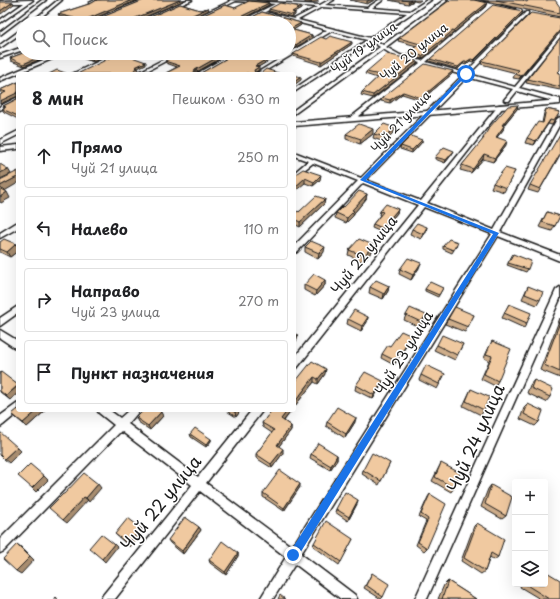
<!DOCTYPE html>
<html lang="ru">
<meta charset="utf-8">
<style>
body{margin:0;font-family:"Playpen Sans",sans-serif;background:#f6f6f6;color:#202124}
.controls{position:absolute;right:12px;bottom:12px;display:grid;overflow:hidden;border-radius:4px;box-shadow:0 4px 16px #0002}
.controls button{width:36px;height:36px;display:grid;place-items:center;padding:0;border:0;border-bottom:1px solid #e0e0e0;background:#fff;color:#202124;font:20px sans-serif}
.stop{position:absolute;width:12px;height:12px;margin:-9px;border:3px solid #1a73e8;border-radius:50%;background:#fff}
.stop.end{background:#1a73e8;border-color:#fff;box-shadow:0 1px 4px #0008}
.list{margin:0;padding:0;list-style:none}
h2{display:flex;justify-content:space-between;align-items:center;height:52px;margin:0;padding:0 16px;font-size:17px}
h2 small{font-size:13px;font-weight:400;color:#757577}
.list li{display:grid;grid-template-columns:26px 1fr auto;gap:12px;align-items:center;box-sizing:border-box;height:64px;margin:0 8px 8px;padding:0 8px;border:1px solid #e0e0e0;border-radius:4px}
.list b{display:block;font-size:15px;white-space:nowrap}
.list p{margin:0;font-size:13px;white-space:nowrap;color:#757577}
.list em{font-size:13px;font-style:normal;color:#757577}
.icon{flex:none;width:22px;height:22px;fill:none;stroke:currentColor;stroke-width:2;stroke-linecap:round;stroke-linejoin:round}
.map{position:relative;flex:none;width:560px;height:599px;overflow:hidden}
.search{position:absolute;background:#fff;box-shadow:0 4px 16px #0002;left:16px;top:16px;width:280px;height:44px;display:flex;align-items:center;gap:10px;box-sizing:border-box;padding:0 14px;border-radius:22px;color:#757577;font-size:15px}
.panel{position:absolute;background:#fff;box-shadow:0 4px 16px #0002;left:16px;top:72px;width:280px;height:340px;border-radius:4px}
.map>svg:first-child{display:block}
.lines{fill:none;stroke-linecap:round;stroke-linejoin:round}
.street-casing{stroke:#1c1c1c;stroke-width:3}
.secondary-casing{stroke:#1c1c1c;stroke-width:3}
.street{fill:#fff;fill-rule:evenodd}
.secondary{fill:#fff;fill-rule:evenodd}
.wall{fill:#cead8a;stroke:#1c1c1c}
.shaded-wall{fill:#a88d70;stroke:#1c1c1c}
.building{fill:#f0c9a0;stroke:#1c1c1c}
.route{fill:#1a73e8}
.labels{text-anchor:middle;stroke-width:3;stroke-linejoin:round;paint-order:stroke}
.far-street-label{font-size:12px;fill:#1c1c1c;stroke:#fff}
.street-label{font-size:14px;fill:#1c1c1c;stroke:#fff}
.near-street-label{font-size:17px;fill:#1c1c1c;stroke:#fff}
</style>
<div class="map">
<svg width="560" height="599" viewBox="0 0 560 599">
<rect width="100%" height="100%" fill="#fff"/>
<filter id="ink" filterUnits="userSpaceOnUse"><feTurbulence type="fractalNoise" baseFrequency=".025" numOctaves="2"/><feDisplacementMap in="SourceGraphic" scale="8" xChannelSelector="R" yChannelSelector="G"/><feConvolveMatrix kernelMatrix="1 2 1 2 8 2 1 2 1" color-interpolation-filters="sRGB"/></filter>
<g filter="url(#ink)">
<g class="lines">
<defs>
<path id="street" d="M29 0H33L0 23V20L24 3H0V1Z
M42 0H46L0 35V32Z
M58 0H62L34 23H30Z
M95 0H100L92 4 89 3Z
M142 0H147L90 23H84Z
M187 0H192L139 23H134Z
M229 0 320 5 329 0H334L325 5 367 8 379 0H383L372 8 410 11 427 0H431L374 39 383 45 444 0H448L386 47 400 55 422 61 488 5 467 0H474L515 9 514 11 492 6 426 62 465 73 526 12H528V14L469 74 515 87 560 33V37L519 88 560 99V103L517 91 509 101H505L504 100 513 89 467 77 366 180 421 201 499 105H503V107L427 203 494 230 557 119 560 117V124L500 232 560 255V261L498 236 301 554 355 595 357 599H341L295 564 273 599H260L286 557 200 491 115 599H101L103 595 192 485 121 431 4 551 0 553V539L114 425 99 413 97 410H109L120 418 129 410H140L128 424 198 477 252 410H263L206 483 292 547 492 234 424 207 297 368 294 369V358L418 205 363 183 297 252 294 253V246L358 181 313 163 294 178V173L308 161 294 156V152L361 178 463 75 424 65 354 120H350V118L420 63 396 57 383 49 294 114V110L380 47 371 41 294 92V89L367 40 332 31 260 74H255L327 30 262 13 242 23H237L275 4 236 1 189 23H184L231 1ZM280 4 317 7 294 19 265 12ZM322 7 407 13 370 38 298 20Z
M22 29H23V32L0 48V45Z
M23 47V50L0 58V55Z
M60 53H66L0 81V78Z
M116 53H122L78 74H72Z
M176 53H181L141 74H135Z
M233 53H238L201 74H196Z
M18 97V101L0 110V106Z
M18 131V135L0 144V140Z
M18 145V149L0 151V147Z
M16 223H18V228L0 238V233Z
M560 287V299L427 599H415L556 290Z
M18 306V313L0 326V318Z
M0 330 18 341V350L0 338Z
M18 403V410H21L3 425 0 427V416Z"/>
<path id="secondary" d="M560 100V104L294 126V122Z"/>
</defs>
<!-- street casing -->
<use href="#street" class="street-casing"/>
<!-- secondary casing -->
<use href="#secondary" class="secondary-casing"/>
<!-- street -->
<use href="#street" class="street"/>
<!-- secondary -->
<use href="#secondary" class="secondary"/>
</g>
<!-- wall -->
<path class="wall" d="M97 0H138L87 22H90L144 0H185L134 22H139L180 4 200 10 208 8 209 10 184 22H189L225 5 235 8 249 1 269 3V5L236 22H243L262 12 301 23V25L293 30 312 35V38L289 51V23H61L71 19 59 16 58 14 92 3Z
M256 0H278L276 1Z
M350 0H374L367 4Z
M389 0H421L418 2 414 1 408 4Z
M481 0H524L523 1 527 2 560 7V17Z
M487 3 486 6 422 59 407 55 408 52 417 46 398 41 399 38Z
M301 7V9L294 13 295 15 292 17 269 11V9Z
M522 14 473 62 470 61 466 65 463 64 458 69 429 61 430 59Z
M560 18V32L519 79 513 78 515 74 516 73 481 64 482 61Z
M352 44 321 65 293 56V54Z
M23 53H56L24 66 11 61 10 58Z
M68 53H113L93 62Z
M180 53H230L196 72 201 73 236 53H282L258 67 259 70 255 72 281 74H166V73L177 67 166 63 165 61Z
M417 64 373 98 361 95 362 92 377 78 365 74 366 72Z
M453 71 452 74 421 100 402 94 390 103 381 101 382 98Z
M559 72 560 73V90L526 83 528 79Z
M18 82V119L4 112 2 109 4 108 3 106 17 99V96L0 104V95L3 94 1 93 0 90Z
M518 105 517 109 504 125 503 130 497 137 506 145 493 162 483 159 471 173 460 170 462 165 482 141 483 138Z
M546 109 560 112 552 125 548 124 534 145 525 143 527 138 542 123 544 113Z
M394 132 384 142 373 138 374 134Z
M346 134H373L360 144 346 139Z
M422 140V142L412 153 400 149 401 146Z
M453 153 445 163 435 159V157Z
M560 155 538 193 528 190 530 185Z
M515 171 504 192 491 188 493 183Z
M294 175 320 180 313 186 305 183Z
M367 194 366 199 354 213 353 216 346 223 335 218 336 213Z
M325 199 324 204 300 227 294 224V214Z
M398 209 397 213 381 232 372 228 373 224 380 215H379L380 211Z
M547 212 560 216 552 231 539 227Z
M412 229 426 232 421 239 410 234Z
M0 242 16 244 18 247V251L10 257 0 252Z
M373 245 372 251 363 262 348 255 349 250Z
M457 245 452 253 443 249V246Z
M305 247 324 252 318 259 305 252Z
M513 254 528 269 526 272 507 265Z
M419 268 411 280 399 274 400 269Z
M325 280V285L315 296 304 290V285Z
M389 286 388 291 383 299 369 293 370 287Z
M528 286 540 300 537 305 522 299Z
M443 288 438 297 425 291V289Z
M509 304 527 323 524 328 502 318Z
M406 315 424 321 419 327 404 320Z
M474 315 465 332 445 324 448 319Z
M368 317 367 322 361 331 347 324 348 319Z
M560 318V378L540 370Z
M410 340 394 365 381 358 382 354 390 346Z
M492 341 498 381 495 386 481 379 489 361 484 358Z
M463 344 455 360 434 350 437 345Z
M0 373 18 385V393L10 400 0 392Z
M325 374 318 384 314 382 294 407V380L296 381Z
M445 374 437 389 419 380 421 375Z
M534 380 550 397 546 402 527 393 530 385Z
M356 385 381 386 373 399 355 390Z
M471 389 484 410 481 415 463 406Z
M528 404 539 422 535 426 520 419 524 408Z
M18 410H46L27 427 16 418 12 414Z
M225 410H241L236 417Z
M269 410H292L284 421 291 426V430L279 446 283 453 272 468 256 458V454L272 433 263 427 262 423 270 413 269 412Z
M163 416 150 430 138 422 136 418Z
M327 422H355L345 438 326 426Z
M190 434 211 439V441L206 447 191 437Z
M311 454 337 455V460L330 470 310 458Z
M390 463 379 485 362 474 363 470Z
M441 463 454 488 451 492 432 481Z
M491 485 506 516 502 519 481 507 488 489Z
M300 487 284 511 263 497V493Z
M430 494 427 548 424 551 416 545 426 521 419 517 428 497Z
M357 504 348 521 335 512 336 509Z
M477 523 498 557 494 560 490 557 485 571 481 574 461 561 474 526Z
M199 527 201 530 183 554 170 543 168 540Z
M143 531 130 547 115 534Z
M353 539 339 565 313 546 314 543Z
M238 553V556L226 575 210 563 209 560Z
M372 573 383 597 381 599 364 588Z
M448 581 476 599H438L444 585Z
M521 584H545L560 599H540L520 587Z"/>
<!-- shaded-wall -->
<path class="shaded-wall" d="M132 0H138L83 23 82 21Z
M180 0H185L133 22V19Z
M305 0H318V2L305 3Z
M370 0H374L367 4V1Z
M411 0H414L408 4 409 1Z
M13 2 14 4 1 14 0 11Z
M269 3V5L236 22V23V19Z
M487 3 486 6 422 59V56Z
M301 7V9L292 14V12Z
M208 8 209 10 183 23 182 20Z
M523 11 522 14 473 62 474 60Z
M295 13V15L292 17V15Z
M301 23V25L290 32V29Z
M560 30V32L519 79 521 76Z
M312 35V38L289 51V49Z
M352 42V44L321 65V62Z
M49 53H56L24 66 23 64Z
M107 53H113L93 62 92 60Z
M135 53H141L129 59V56Z
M225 53H230L195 73V74V70Z
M277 53H282L255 69V66Z
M471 59 470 61 466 65V62Z
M417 61V64L373 98V95Z
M146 62V64L138 68 139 70 134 73 133 72 135 67Z
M464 62 463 64 458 69V67Z
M259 67V70L254 73V70Z
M453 71 452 74 421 100V98Z
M301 77V80L294 85V82Z
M18 92V96L0 104V101Z
M403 92 402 94 390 103V100Z
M518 105 517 109 500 129 502 125Z
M550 120 548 124 534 145 536 141Z
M504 126 503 130 494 141 496 137Z
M395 128 394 132 384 142 385 137Z
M373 129V134L360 144 361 139Z
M422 140V142L412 153V150Z
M507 141 506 145 493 162 495 158Z
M454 151 453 153 445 163 446 160Z
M484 154 483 159 471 173 473 169Z
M8 169 11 174 0 179V173Z
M321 175 320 180 313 186 314 182Z
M17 177 18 178V183L1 193 0 191V186Z
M305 178V183L294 192V188Z
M7 192 10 198 1 203 0 202V197Z
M367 194 366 199 354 213 353 216 346 223 347 218 352 210Z
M325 199 324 204 300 227V222Z
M398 209 397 213 381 232 382 228Z
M427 227 426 232 421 239 423 234Z
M16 244 18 247V251L10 257 7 252Z
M373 245 372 251 363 262 364 256Z
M325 247 324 252 318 259 319 253Z
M421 263 419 268 411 280 413 275Z
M325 280V285L315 296 316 291Z
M389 286 388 291 383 299 384 294Z
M426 315 424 321 419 327 421 322Z
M368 317 367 322 361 331 362 326Z
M298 335 297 340 294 344V339Z
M412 336 410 340 394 365 396 361Z
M326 369 325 374 318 384V379Z
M314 377V382L294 407V403Z
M383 381 381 386 373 399 374 395Z
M18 386V393L10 400 6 396Z
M38 410H46L27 427 23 423Z
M237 410H241L236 417 235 412Z
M288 410H292L281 424V419Z
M161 412 163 416 150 430 148 426Z
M356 418 355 422 345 438 346 434Z
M291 426V430L277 449V445Z
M211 439V441L206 447V445Z
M17 447 21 451 9 463 4 459Z
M283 449V453L272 468 271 464Z
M337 455V460L330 470 331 466Z
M44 476 48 480 36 492 32 488Z
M98 484 101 488 89 502 86 498Z
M300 484V487L284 511V508Z
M84 497 88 500 67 523 63 520Z
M358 500 357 504 348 521 349 517Z
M199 527 201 530 183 554 182 551Z
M141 528 143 531 130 547 128 544Z
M17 544 21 547 34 560 21 574 16 571Z
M114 544 117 547 105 562 102 559Z
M238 553V556L226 575 225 572Z"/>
<!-- building -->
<path class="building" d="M97 0H132L82 21 90 22 144 0H180L133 19V22H139L180 4 200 10 208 8 182 20 184 22H189L225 5 235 8 249 1 269 3 236 19V22H243L262 12 301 23 290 29 312 35 289 49V23H202L199 22 197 23H61L74 18 58 14 92 3Z
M402 0H411L409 1Z
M450 0H474L487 3 422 56 408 52 420 44 399 38Z
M496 0H523L527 2 528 0H555L560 7V13Z
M0 2H13L0 11Z
M280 3 301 7 292 12 295 13 292 15 269 9Z
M493 5 523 11 474 60 471 59 466 62H464L458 67 430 59Z
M531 13 560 18V30L521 76 515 74 519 70 482 61Z
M330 36 352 42 321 62 293 54 321 37 326 39Z
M560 38V70L558 72 560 73V87L528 79Z
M23 53H49L23 64 10 58Z
M74 53H107L92 60Z
M120 53H135L129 56 146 62 135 67 138 68 134 70 133 72 140 73 146 70 156 74H77Z
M180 53H225L195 70 194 72 201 73 236 53H277L255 66 259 67 254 70 255 73H261L266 69 281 74H249L247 73 245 74H169L166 73 180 66 165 61Z
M387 54 417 61 373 95 362 92 380 75 366 72Z
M425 64 453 71 421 98 403 92 390 100 382 98Z
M57 70 68 74H49Z
M294 75 301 77 294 82Z
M18 82V92H17L18 93V116L2 109 6 107 3 106 17 99V93L0 101V95L6 92 0 90Z
M518 105 502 125 504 126 496 137 507 141 495 158 484 154 473 169 462 165 484 138H483L489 128 508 106Z
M546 109 560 112 554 121 550 120 536 141 527 138 538 122 543 123Z
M359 124 373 129 361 139 346 134Z
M384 124 395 128 385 137 374 134Z
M560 134V154L540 189 530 185Z
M411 136 422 140 412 150 401 146Z
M444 147 454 151 446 160 435 157Z
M0 164 8 169 0 173Z
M505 168 515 171 506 188 493 183Z
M303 169 321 175 314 182 305 178 294 188V175Z
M18 171V177H17L0 186V180Z
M0 188 7 192 0 197Z
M359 191 367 194 352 210 354 211 347 218 336 213 343 206 344 207Z
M316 196 325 199 300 222 294 219V214L298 211 299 212Z
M386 204 398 209 382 228 373 224 383 212 380 211Z
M547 212 560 216 555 226 542 222Z
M417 223 427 227 423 234 412 229Z
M4 239 16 244 7 252 0 249V242Z
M359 239 373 245 364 256 349 250Z
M449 239 458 242 453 250 443 246Z
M311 241 325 247 319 253 305 247Z
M513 254 531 261 528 269 508 263Z
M408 258 421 263 413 275 400 269Z
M314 274 325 280 316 291 304 285Z
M376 280 389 286 384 294 370 287Z
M430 282 443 288 439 295 425 289Z
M528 286 543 292 540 300 525 294Z
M509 304 531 313 527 323 504 313Z
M455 307 474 315 468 327 448 319Z
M410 308 426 315 421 322 406 315Z
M354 310 368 317 362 326 348 319Z
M18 313V317L15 315Z
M560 322V372L544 365Z
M401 331 412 336 396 361 382 354 388 345 390 346Z
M294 333 298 335 294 339Z
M442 335 463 344 457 355 437 345Z
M492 341 511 349 498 381 484 374 492 356 486 354Z
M312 361 326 369 318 379 314 377 294 403V380L296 381Z
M426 365 445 374 439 384 421 375Z
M1 372 18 385 6 396 0 391V373Z
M365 372 383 381 374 395 356 385Z
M534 380 553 389 550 397 531 388Z
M471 389 489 397 484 410 466 401Z
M528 404 543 411 539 422 524 414Z
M337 407 356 418 346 434 327 422Z
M18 409V410H38L23 423 12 414Z
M144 410H159L161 412 148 426 136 418Z
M231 410H237L235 412Z
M272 410H288L281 419 291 426 277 445 283 449 271 464 256 454 274 430 262 423Z
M195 428 211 439 206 445 190 434Z
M0 432 17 447 4 459 0 455Z
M318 443 337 455 331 466 311 454Z
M372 453 390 463 381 481 363 470Z
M441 463 460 473 454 488 435 477Z
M30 464 44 476 32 488 18 476Z
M280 470 300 484 284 508 263 493Z
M84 473 98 484 86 498 84 497 63 520 49 508 63 494H64Z
M491 485 512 497 506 516 485 504Z
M345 492 358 500 349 517 336 509Z
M430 494 446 504 427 548 418 542 428 519 421 514Z
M185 517 199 527 182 551 168 540Z
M128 518 141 528 128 544 115 534Z
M326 521 353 539 341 562 314 543Z
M477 523 504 539 498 557 491 553 485 571 464 558Z
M101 534 114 544 102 559 89 548Z
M222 541 238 553 225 572 209 560Z
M17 544 30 557 16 571 3 559Z
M545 571 560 580V599H549L525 584H545Z
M372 573 389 584 383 597 366 585Z
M448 581 476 599H442Z
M280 595 285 599H278Z
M56 597 58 599H54Z"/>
</g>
<!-- route -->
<path class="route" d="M465 73 468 74 366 180 499 233 297 558 293 560 290 558 288 555 290 552 493 234 360 180Z"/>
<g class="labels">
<!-- far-street labels -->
<g class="far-street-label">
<text transform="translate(364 48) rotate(-36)" y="4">Чуй 19 улица</text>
<text transform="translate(414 52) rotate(-39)" y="4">Чуй 20 улица</text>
<text transform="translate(401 122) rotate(-46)" y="4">Чуй 21 улица</text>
</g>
<!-- street labels -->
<g class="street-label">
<text transform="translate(364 255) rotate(-51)" y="5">Чуй 22 улица</text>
<text transform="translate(404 353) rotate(-58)" y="5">Чуй 23 улица</text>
</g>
<!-- near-street labels -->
<g class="near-street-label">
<text transform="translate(476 438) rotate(-66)" y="6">Чуй 24 улица</text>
<text transform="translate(161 503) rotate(-51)" y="6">Чуй 22 улица</text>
</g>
</g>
</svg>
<div class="controls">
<button>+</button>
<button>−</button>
<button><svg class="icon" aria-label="layers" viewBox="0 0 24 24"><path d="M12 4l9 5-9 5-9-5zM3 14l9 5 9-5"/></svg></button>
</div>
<div class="stop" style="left:466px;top:74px"></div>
<div class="stop end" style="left:293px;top:555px"></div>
<div class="search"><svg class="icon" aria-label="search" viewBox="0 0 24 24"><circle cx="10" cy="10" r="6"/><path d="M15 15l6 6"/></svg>Поиск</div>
<section class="panel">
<h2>8 мин<small>Пешком · 630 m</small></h2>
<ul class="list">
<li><svg class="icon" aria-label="ahead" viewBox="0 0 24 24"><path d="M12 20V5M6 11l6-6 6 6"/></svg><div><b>Прямо</b><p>Чуй 21 улица</p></div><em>250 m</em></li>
<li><svg class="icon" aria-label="left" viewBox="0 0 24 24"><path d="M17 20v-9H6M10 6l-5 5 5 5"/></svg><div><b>Налево</b></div><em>110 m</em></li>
<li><svg class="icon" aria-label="right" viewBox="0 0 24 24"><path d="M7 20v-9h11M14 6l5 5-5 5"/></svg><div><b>Направо</b><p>Чуй 23 улица</p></div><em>270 m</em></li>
<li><svg class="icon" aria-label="arrive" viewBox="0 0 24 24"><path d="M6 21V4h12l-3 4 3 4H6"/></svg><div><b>Пункт назначения</b></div></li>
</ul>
</section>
</div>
